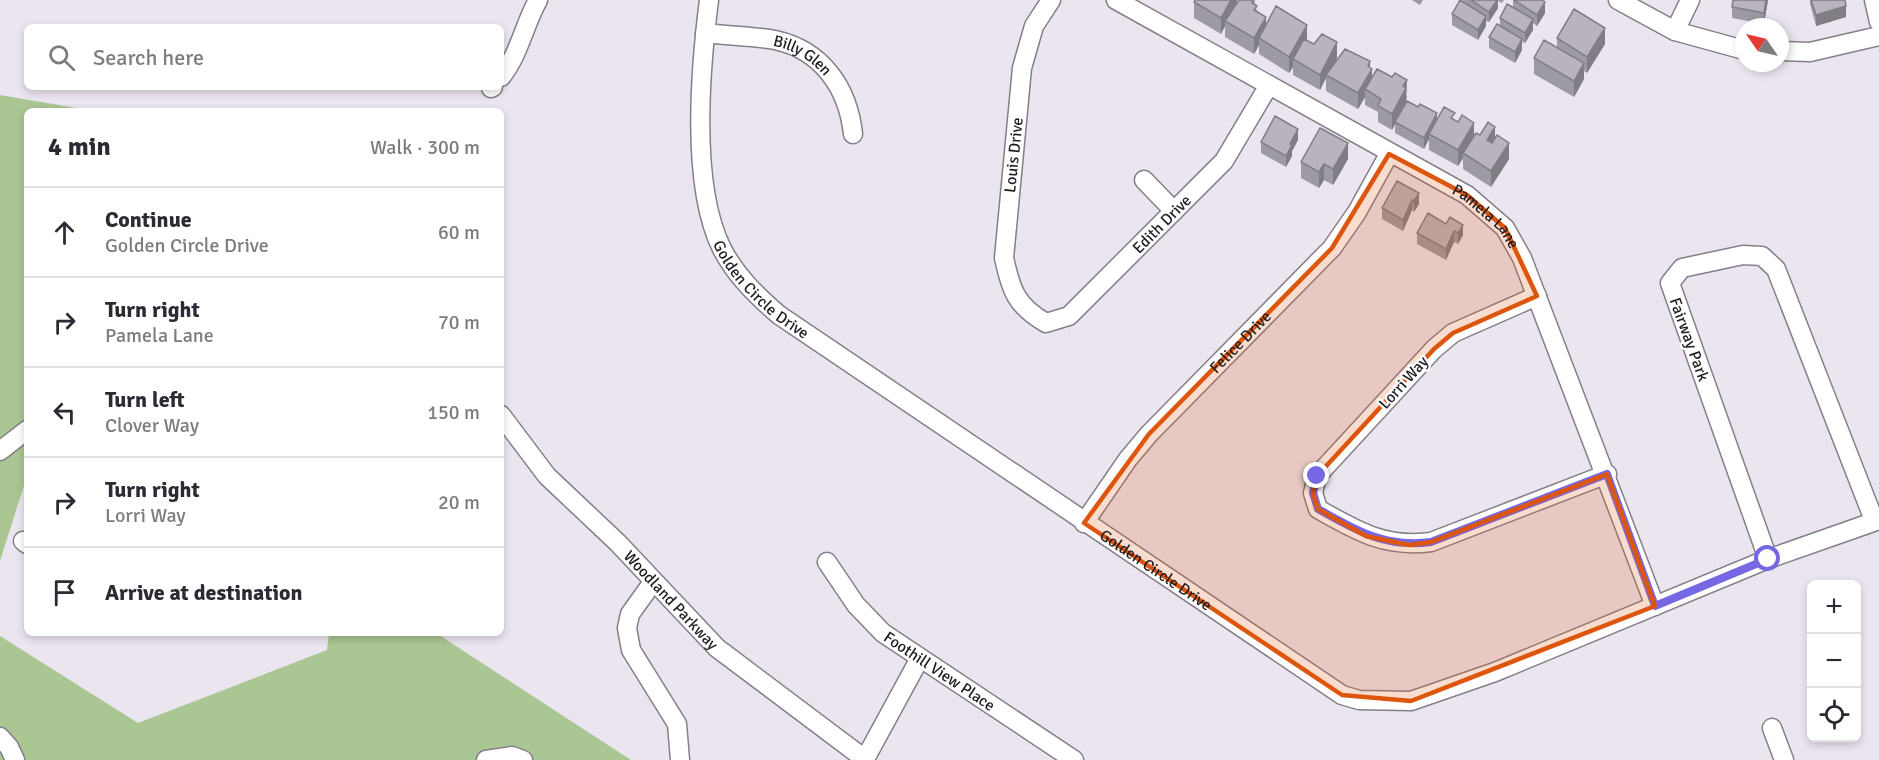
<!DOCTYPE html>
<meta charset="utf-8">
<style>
body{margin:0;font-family:Signika,sans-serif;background:#f2f2f3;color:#2b2b33}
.controls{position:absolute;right:18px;bottom:18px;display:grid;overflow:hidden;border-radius:9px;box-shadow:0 3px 9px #0003}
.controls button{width:54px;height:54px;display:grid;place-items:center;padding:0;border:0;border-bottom:2px solid #e1e1e2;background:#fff;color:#2b2b33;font:30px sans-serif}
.compass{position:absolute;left:1735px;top:18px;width:54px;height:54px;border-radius:50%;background:#fff;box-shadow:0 3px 9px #0003;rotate:304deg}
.stop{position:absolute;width:18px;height:18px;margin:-14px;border:4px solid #7667e2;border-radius:50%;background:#fff}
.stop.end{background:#7667e2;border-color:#fff;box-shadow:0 2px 6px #0008}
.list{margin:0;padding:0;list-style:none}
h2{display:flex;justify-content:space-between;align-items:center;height:78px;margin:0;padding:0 24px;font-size:26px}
h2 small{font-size:20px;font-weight:400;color:#7c7c81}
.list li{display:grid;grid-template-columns:39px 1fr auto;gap:18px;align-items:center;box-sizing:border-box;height:90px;padding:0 24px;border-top:2px solid #e1e1e2}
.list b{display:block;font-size:22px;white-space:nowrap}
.list p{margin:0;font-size:20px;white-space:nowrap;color:#7c7c81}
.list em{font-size:20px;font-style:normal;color:#7c7c81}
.icon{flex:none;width:33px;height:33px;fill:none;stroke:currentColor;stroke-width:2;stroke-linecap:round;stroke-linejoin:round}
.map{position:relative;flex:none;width:1879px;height:760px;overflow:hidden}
.search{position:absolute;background:#fff;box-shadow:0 3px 9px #0003;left:24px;top:24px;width:480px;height:66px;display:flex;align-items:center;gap:15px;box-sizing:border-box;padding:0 21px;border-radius:9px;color:#7c7c81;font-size:22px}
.panel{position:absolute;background:#fff;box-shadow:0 3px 9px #0003;left:24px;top:108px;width:480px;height:528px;border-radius:9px}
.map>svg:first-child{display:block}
.green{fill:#aac693}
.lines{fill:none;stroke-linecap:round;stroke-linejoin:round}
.minor-casing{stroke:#847f89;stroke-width:21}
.minor{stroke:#fff;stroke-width:18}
.wall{fill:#9e9aa3}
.shaded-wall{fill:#817d84}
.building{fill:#b8b3bd;stroke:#817d84;stroke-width:1.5}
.route{stroke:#7667e2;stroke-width:8}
.marked{fill:#de560d;fill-opacity:0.2;stroke:#de560d;stroke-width:4.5;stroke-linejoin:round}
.labels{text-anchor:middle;stroke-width:4.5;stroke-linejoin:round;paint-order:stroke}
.street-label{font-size:16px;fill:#1e1c20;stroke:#fff}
</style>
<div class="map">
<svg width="1879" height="760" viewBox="0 0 1879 760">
<rect width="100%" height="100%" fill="#ebe5ef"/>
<!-- green -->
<path class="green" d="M0 95 94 111H27V476L0 561Z
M329 633H436L631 760H0V636L138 723 327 650Z"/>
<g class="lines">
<defs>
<g id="minor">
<path id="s1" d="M709 0C700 71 690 185 722 249 736 276 757 296 779 315L1342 695 1359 700 1411 701 1495 672 1768 559 1879 520"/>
<path id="s2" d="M1051 0 1034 26 1022 68 1004 258C1011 290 1016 306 1046 323L1069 316 1224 161 1269 85"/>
<path id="s3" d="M1116 0 1467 195 1505 228 1522 258 1655 606"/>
<path d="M1618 0 1675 31 1744 50"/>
<path d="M1874 0 1879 22"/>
<path d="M1675 31 1690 0"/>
<path id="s4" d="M705 33C728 36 753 36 775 40 822 50 848 88 853 134"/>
<path d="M1780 51 1810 52 1879 36"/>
<path d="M501 77C519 55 524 25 538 0"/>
<path d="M491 88 493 87"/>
<path d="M1144 180 1174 211"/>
<path d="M1537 296 1453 333 1434 349 1317 476 1313 493 1318 509C1357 531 1385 548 1431 542L1607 474"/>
<path id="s5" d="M501 415 547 476 618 543 717 648 866 760"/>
<path d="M0 451 27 430"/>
<path id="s6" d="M1084 523 1128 459 1149 434 1332 248 1357 212 1389 154"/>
<path d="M23 541 27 544"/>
<path d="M1768 559 1670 283 1682 268 1743 255 1762 256 1776 269 1874 520"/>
<path id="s7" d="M827 562 856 605 883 633 1074 760"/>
<path d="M653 582 630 614 627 628 631 650 677 724 680 760"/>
<path d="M1772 728 1784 760"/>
<path d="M0 737 9 747 15 760"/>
<path d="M865 759 920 658"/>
<path d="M486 760 512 756 523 760"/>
</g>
</defs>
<!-- minor casing -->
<use href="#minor" class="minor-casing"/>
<!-- minor -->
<use href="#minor" class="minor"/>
</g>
<!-- wall -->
<path class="wall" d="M1237 0V4L1255 0V5L1257 11 1266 25 1307 40 1337 58 1332 68H1370L1372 77 1407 96 1406 103 1437 119 1455 120 1474 136 1480 135 1495 139 1509 159 1491 187 1463 169V158L1458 166 1429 150V139L1424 149 1395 133V123L1392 130 1378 122V112L1365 105V97L1358 109 1326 91V78L1320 90 1293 75V67L1289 73 1259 54V45L1254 54 1225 37V26L1221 34 1194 18V2Z
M1412 0H1423L1420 5Z
M1463 0H1504L1502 3 1498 1V8L1489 22 1486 21V26L1478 40 1452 25V14L1463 2Z
M1513 0H1542L1545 13 1537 26 1533 23V30L1525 43 1522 42V50L1515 63 1489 48V37L1500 25V18L1513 7Z
M1768 0 1764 24 1732 18V7Z
M1810 0H1845L1846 17 1816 26 1810 4Z
M1557 38 1605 44 1587 73 1584 71V79L1574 97 1534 74V58L1557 47Z
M1298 140 1292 151V156L1286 167 1261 153V142Z
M1348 159 1333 185 1324 180 1319 188 1301 178V162Z
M1397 181 1419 204 1414 212 1412 210 1403 231 1382 219V208Z
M1428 213 1463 235 1458 244 1454 242 1446 260 1417 244V233Z"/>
<!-- shaded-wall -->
<path class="shaded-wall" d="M1231 0H1237V6L1225 21V26L1221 34V18Z
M1497 0H1498V8L1489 22V12Z
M1766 0H1768L1764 24V13Z
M1545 2V13L1537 26V15Z
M1846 6V17L1816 26V15Z
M1486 16V26L1478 40V30Z
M1266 17V33L1259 38V45L1254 54V38Z
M1533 19V30L1525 43V33Z
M1307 25V41L1293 59V67L1289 73V57Z
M1605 28V44L1587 73V57Z
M1522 39V50L1515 63V52Z
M1337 42V58L1328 76 1326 75V78L1320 90V75Z
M1370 61V71L1372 69V85L1365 89V97L1358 109V93L1368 66Z
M1584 63V79L1574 97V81Z
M1407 80 1406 104 1392 130V114L1403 86Z
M1437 113V124L1429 134V139L1424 149V138Z
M1474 123V139L1463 153V158L1458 166V150Z
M1495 127V143L1487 155V140Z
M1298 129V140L1292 151V156L1286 167V156L1290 144Z
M1348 143V159L1333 185V169Z
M1509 143V159L1491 187V171Z
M1324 164V180L1319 188V172Z
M1419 193V204L1414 212V201Z
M1412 200V210L1403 231V220Z
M1463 225V235L1458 244V233Z
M1454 231V242L1446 260V249Z"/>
<!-- building -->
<path class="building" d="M1195 0H1231L1221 18 1194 2Z
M1239 0H1253L1252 3 1257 6 1254 10 1266 17 1254 38 1225 21Z
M1460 0 1486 16 1478 30 1452 14Z
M1471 0H1497L1489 12Z
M1514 0H1542L1545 2 1537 15Z
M1733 0H1766L1764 13 1732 7Z
M1811 0H1845L1846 6 1816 15Z
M1507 4 1533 19 1525 33 1500 18Z
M1276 6 1307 25 1289 57 1259 38Z
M1574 9 1605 28 1587 57 1557 38Z
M1497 24 1522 39 1515 52 1489 37Z
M1322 34 1337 42 1320 75 1293 59 1304 39 1314 44Z
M1544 40 1584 63 1574 81 1534 58Z
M1345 49 1370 61 1368 66 1372 69 1358 93 1326 75Z
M1377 69 1392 77 1395 73 1407 80 1403 86 1406 88 1392 114 1378 106 1381 99 1365 89Z
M1407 101 1418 107 1420 104 1437 113 1424 138 1395 122Z
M1444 107 1455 113 1451 118 1458 122 1462 115 1474 123 1458 150 1429 134Z
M1275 116 1298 129 1290 144 1292 145 1286 156 1261 142Z
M1488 122 1495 127 1487 140 1492 143 1497 135 1509 143 1491 171 1463 153 1476 133 1480 135Z
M1320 128 1348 143 1333 169 1324 164 1319 172 1301 162Z
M1397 181 1419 193 1414 201 1412 200 1403 220 1382 208Z
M1428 213 1446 224 1450 217 1463 225 1458 233 1454 231 1446 249 1417 233Z"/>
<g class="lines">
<!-- route -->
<path class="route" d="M1317 476 1313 493 1318 509C1357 531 1385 548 1431 542L1607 474 1655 606 1768 559"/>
</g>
<!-- marked area -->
<path class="marked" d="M1389 154 1467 195 1505 228 1537 296 1453 333 1434 349 1317 476 1313 493 1318 509 1366 536 1409 545 1431 542 1607 474 1655 606 1411 701 1342 695 1084 523 1149 434 1332 248Z"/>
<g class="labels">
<!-- street labels -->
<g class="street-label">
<text dy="6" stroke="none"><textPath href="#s4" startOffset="102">Billy Glen</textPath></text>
<text transform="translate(1013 155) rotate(-84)" y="6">Louis Drive</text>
<text dy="6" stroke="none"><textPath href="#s3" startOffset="430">Pamela Lane</textPath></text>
<text dy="6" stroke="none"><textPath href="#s2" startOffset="501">Edith Drive</textPath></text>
<text dy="6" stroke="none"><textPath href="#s1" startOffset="309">Golden Circle Drive</textPath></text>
<text transform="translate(1690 339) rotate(70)" y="6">Fairway Park</text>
<text dy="6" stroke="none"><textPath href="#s6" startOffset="240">Felice Drive</textPath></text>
<text transform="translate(1403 382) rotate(-48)" y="6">Lorri Way</text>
<text dy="6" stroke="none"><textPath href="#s1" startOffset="795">Golden Circle Drive</textPath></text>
<text dy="6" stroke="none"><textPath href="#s5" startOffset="252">Woodland Parkway</textPath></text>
<text dy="6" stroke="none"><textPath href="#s7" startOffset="159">Foothill View Place</textPath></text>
</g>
</g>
</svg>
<div class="controls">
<button>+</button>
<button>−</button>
<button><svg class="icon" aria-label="locate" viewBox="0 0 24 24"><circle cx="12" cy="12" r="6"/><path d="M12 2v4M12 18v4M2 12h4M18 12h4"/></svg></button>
</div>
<svg class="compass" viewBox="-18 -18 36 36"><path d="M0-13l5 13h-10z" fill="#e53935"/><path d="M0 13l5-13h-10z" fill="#7c7c81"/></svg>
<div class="stop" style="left:1768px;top:559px"></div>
<div class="stop end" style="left:1317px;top:476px"></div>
<div class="search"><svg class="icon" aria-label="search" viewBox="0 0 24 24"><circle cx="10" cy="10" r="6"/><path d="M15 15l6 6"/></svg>Search here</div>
<section class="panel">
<h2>4 min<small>Walk · 300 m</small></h2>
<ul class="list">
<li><svg class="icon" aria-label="ahead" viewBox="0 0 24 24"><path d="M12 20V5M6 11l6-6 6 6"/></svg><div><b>Continue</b><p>Golden Circle Drive</p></div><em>60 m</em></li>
<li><svg class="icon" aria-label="right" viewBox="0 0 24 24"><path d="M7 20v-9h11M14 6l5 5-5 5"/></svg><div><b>Turn right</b><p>Pamela Lane</p></div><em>70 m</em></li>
<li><svg class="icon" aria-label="left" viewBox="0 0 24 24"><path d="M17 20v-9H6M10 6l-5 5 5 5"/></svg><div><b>Turn left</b><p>Clover Way</p></div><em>150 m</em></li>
<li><svg class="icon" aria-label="right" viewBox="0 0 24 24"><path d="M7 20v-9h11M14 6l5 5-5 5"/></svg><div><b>Turn right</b><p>Lorri Way</p></div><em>20 m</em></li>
<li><svg class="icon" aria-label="arrive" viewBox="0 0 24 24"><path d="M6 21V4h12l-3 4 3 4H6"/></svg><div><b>Arrive at destination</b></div></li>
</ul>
</section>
</div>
